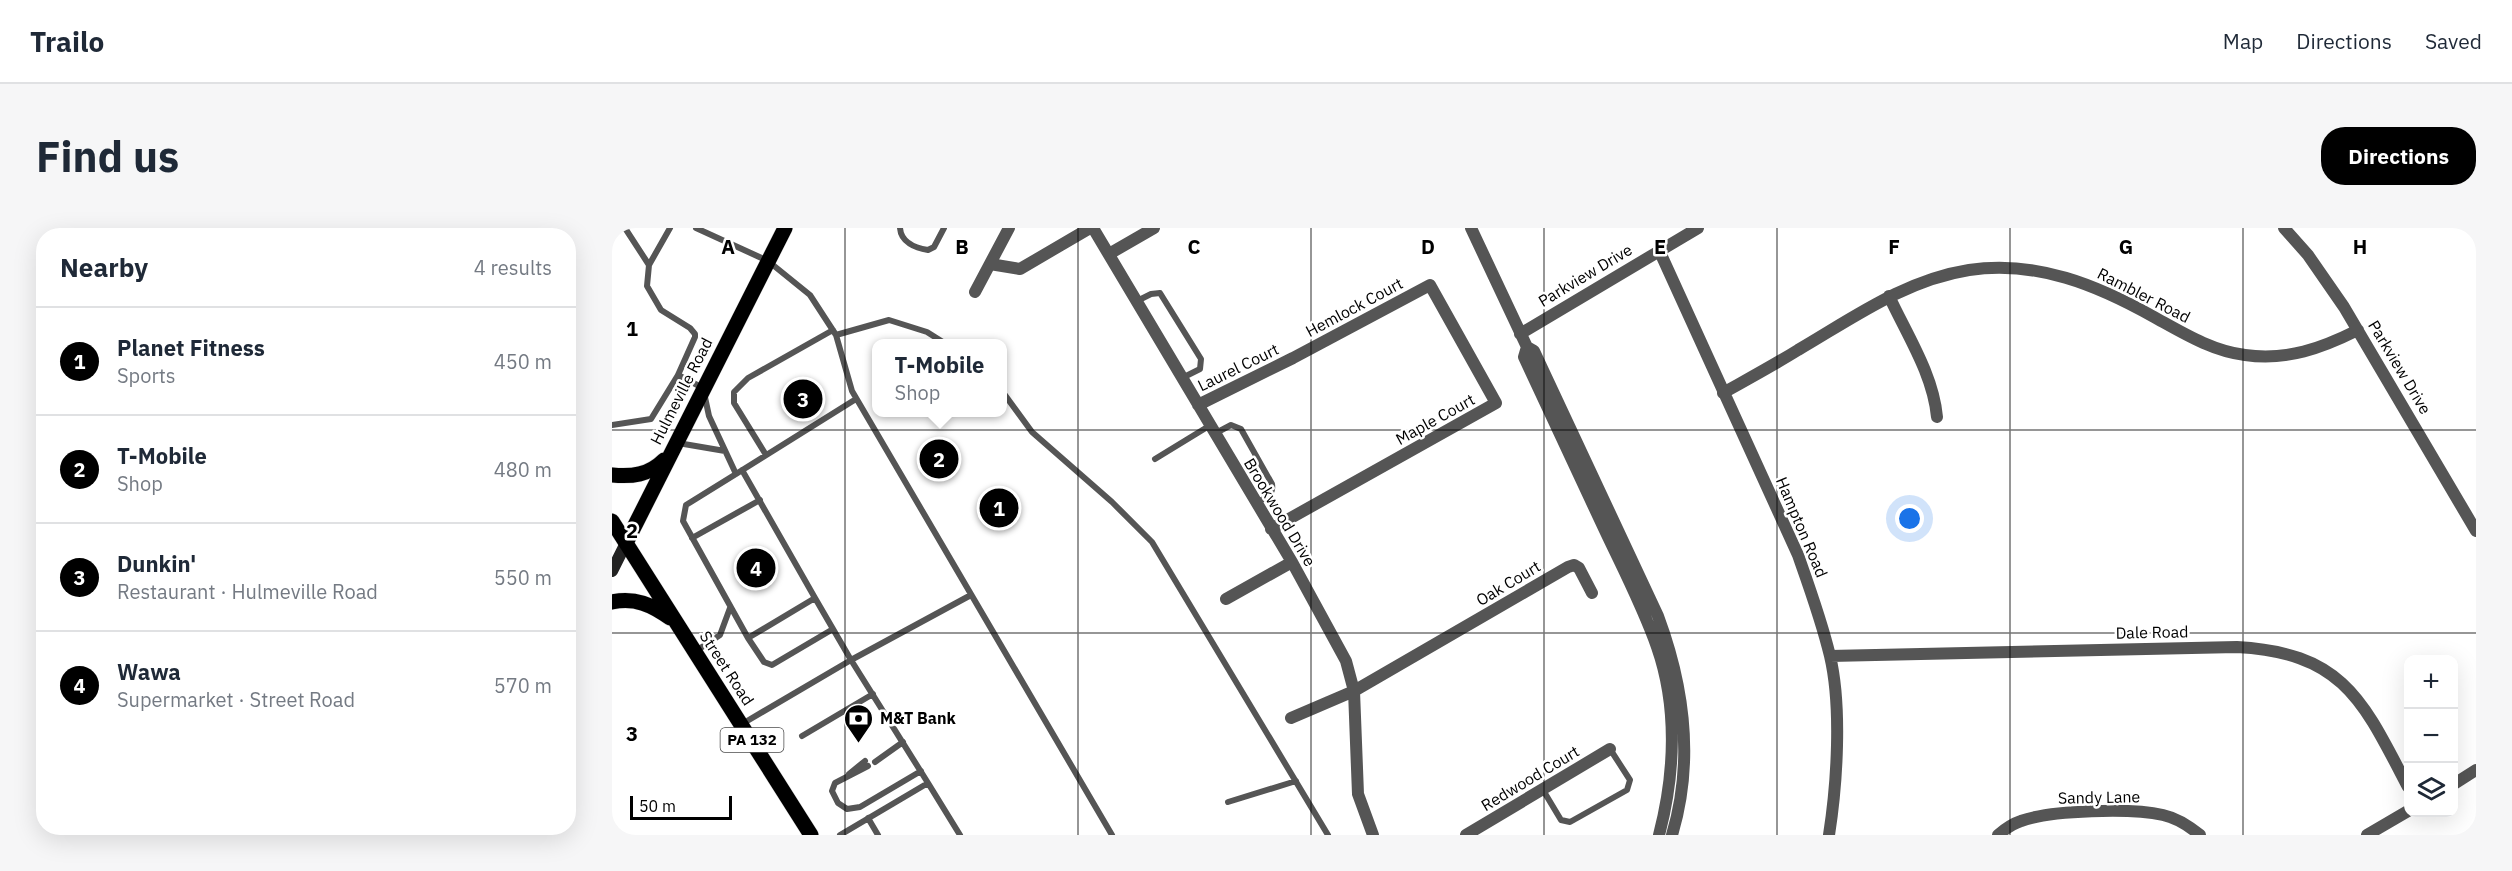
<!DOCTYPE html>
<meta charset="utf-8">
<style>
body{margin:0;font-family:"IBM Plex Sans",sans-serif;background:#f6f6f7;color:#1f2937}
.controls{position:absolute;right:18px;bottom:18px;display:grid;overflow:hidden;border-radius:12px;box-shadow:0 6px 24px #0002}
.controls button{width:54px;height:54px;display:grid;place-items:center;padding:0;border:0;border-bottom:2px solid #e0e1e3;background:#fff;color:#1f2937;font:30px sans-serif}
.scale{position:absolute;left:18px;bottom:15px;width:102px;box-sizing:border-box;padding-left:6px;border:3px solid #000;border-top:0;font-size:16px;line-height:21px;white-space:nowrap;color:#000;-webkit-text-stroke:4px #fff;paint-order:stroke}
.you{position:absolute;left:1298px;top:291px;width:21px;height:21px;margin:-15px;border:4px solid #fff;border-radius:50%;background:#1a73e8;box-shadow:0 0 0 9px #1a73e833}
.badge{display:grid;place-items:center;width:39px;height:39px;border-radius:50%;background:#000;color:#fff;font-size:20px;font-weight:700}
.pin{position:absolute;translate:-50% -50%;border:3px solid #fff;box-shadow:0 2px 6px #0006}
.popup{position:absolute;left:260px;top:111px;width:135px;height:78px;box-sizing:border-box;display:grid;place-content:center;border-radius:12px;background:#fff;filter:drop-shadow(0 2px 4px #0005);font-size:20px;white-space:nowrap;color:#747a83}
.popup b{font-size:22px;color:#1f2937}
.popup::after{content:'';position:absolute;left:50%;top:100%;margin-left:-12px;border:12px solid transparent;border-top-color:#fff}
.list{margin:0;padding:0;list-style:none}
h2{display:flex;justify-content:space-between;align-items:center;height:78px;margin:0;padding:0 24px;font-size:26px}
h2 small{font-size:20px;font-weight:400;color:#747a83}
.list li{display:grid;grid-template-columns:39px 1fr auto;gap:18px;align-items:center;box-sizing:border-box;height:108px;padding:0 24px;border-top:2px solid #e0e1e3}
.list b{display:block;font-size:22px;white-space:nowrap}
.list p{margin:0;font-size:20px;white-space:nowrap;color:#747a83}
.list em{font-size:20px;font-style:normal;color:#747a83}
.icon{flex:none;width:33px;height:33px;fill:none;stroke:currentColor;stroke-width:2;stroke-linecap:round;stroke-linejoin:round}
.map{position:relative;flex:none;width:1864px;height:607px;overflow:hidden;border-radius:24px}
header{display:flex;align-items:center;gap:36px;box-sizing:border-box;height:84px;padding:0 30px;background:#fff;border-bottom:2px solid #e0e1e3}
header strong{font-size:28px}
nav{display:flex;gap:33px;margin-inline-start:auto;font-size:21px}
.intro{display:flex;align-items:center;justify-content:space-between;box-sizing:border-box;height:144px;padding:0 36px}
h1{margin:0;font-size:42px}
.button{padding:15px 27px;border-radius:24px;background:#000;color:#fff;font-size:21px;font-weight:700}
main{display:flex;gap:36px;padding:0 36px}
aside{flex:1;background:#fff;border-radius:24px;box-shadow:0 6px 24px #0002}
.map>svg:first-child{display:block}
.lines{fill:none;stroke-linecap:round;stroke-linejoin:round}
.primary-casing{stroke:#dbdbdb;stroke-width:16}
.service{stroke:#555;stroke-width:6}
.minor{stroke:#555;stroke-width:12}
.secondary{stroke:#222;stroke-width:12}
.primary{stroke:#000;stroke-width:15}
.grid{fill:none;stroke:#000;stroke-width:1.5;stroke-opacity:0.55}
.labels{text-anchor:middle;stroke-width:5;stroke-linejoin:round;paint-order:stroke}
.shield{fill:#fff;stroke:#4c4c4c;stroke-width:1.5}
.shield-label{font-size:15px;font-weight:bold;fill:#000}
.street-label{font-size:16px;fill:#000;stroke:#fff}
.poi-label{font-size:16px;font-weight:bold;fill:#000;stroke:#fff;text-anchor:start}
.grid-label{font-size:20px;text-anchor:middle;font-weight:bold;fill:#000;stroke:#fff;stroke-width:5;stroke-linejoin:round;paint-order:stroke}
</style>
<header>
<strong>Trailo</strong>
<nav><a>Map</a><a>Directions</a><a>Saved</a></nav>
</header>
<div class="intro"><h1>Find us</h1><a class="button">Directions</a></div>
<main>
<aside>
<h2>Nearby<small>4 results</small></h2>
<ul class="list">
<li><span class="badge">1</span><div><b>Planet Fitness</b><p>Sports</p></div><em>450 m</em></li>
<li><span class="badge">2</span><div><b>T-Mobile</b><p>Shop</p></div><em>480 m</em></li>
<li><span class="badge">3</span><div><b>Dunkin'</b><p>Restaurant · Hulmeville Road</p></div><em>550 m</em></li>
<li><span class="badge">4</span><div><b>Wawa</b><p>Supermarket · Street Road</p></div><em>570 m</em></li>
</ul>
</aside>
<div class="map">
<svg width="1864" height="607" viewBox="0 0 1864 607">
<rect width="100%" height="100%" fill="#fff"/>
<g class="lines">
<defs>
<path id="primary" d="M0 247C20 249 37 247 52 232
M0 293 199 607
M14 315 173 0
M0 374C23 369 40 377 58 390"/>
</defs>
<!-- primary casing -->
<use href="#primary" class="primary-casing"/>
<!-- service -->
<path class="service" d="M13 0 37 37
M84 0 156 33 198 67 224 107 277 92 315 104 334 116
M288 0C289 14 303 20 316 22L322 19 332 0
M525 73 539 66 548 65 589 131 588 141 570 150
M224 107 240 163 500 607
M66 147 91 160 97 188 124 246 244 171
M390 163 420 204 500 274 540 314 716 607
M0 197 39 191 66 147 83 109V106L78 100 49 82 35 58 37 37 58 0
M602 206 619 197 629 201 660 256C662 267 653 270 644 275
M66 215 113 223
M154 227 122 175V164L136 150 221 102
M543 231 597 198
M130 242 203 370
M124 246 74 277 71 293 136 410 203 370 239 432 130 496
M80 310 148 272
M136 410 152 434 160 437 221 401
M84 423 108 407 118 380
M190 508 261 466
M263 534 291 514
M256 538 223 555 220 563 226 575 235 581 248 579 309 543
M237 546 253 533
M316 555 348 607
M931 562 949 592 958 594 1015 562 1018 552 998 521
M616 574 684 553
M256 590 266 607
M228 607 316 555 239 432 359 367"/>
<!-- minor -->
<path class="minor" d="M481 0 680 334 734 433 742 463 746 566 761 607
M859 0 915 119 922 123 1046 388C1072 458 1082 534 1060 607
M1672 0 1696 27 1732 79 1864 303
M1047 22 1186 327C1198 361 1210 394 1218 428 1230 479 1225 556 1217 607
M497 26 542 0
M378 36 408 41 478 0
M363 64 397 0
M1277 68C1295 107 1321 146 1325 189
M908 106 1086 0
M915 119 912 129C938 184 963 239 989 294 1008 335 1030 376 1045 419 1066 479 1063 546 1047 607
M1111 165C1136 151 1162 137 1186 122 1241 90 1293 52 1357 42 1425 32 1485 57 1542 89 1571 105 1600 123 1633 127 1675 133 1710 120 1746 102
M586 177 681 130 818 57 884 175 659 301
M614 371 680 334
M1218 428 1625 419C1732 425 1751 473 1796 559
M679 490 742 463 956 339 962 337 967 340 980 365
M1842 556 1864 542
M854 607 998 521
M1386 607C1393 601 1400 596 1409 593 1439 582 1520 580 1551 587 1565 590 1577 598 1588 607
M1755 607 1796 583"/>
<!-- secondary -->
<path class="secondary" d="M0 343 14 315"/>
<!-- primary -->
<use href="#primary" class="primary"/>
</g>
<!-- grid -->
<path class="grid" d="M233 0V607M466 0V607M699 0V607M932 0V607M1165 0V607M1398 0V607M1631 0V607M0 202H1864M0 405H1864"/>
<!-- icons -->
<defs>
<symbol id="bank-pin" viewBox="-11 -11 22 30"><path d="M0 17L-7.5 6A9.5 9.5 0 1 1 7.5 6Z" fill="#000" stroke="#fff"/><path d="M-6-4H6V4H-6ZM0-2.3a2.3 2.3 0 1 0 0 4.6a2.3 2.3 0 1 0 0-4.6Z" fill="#fff"/></symbol>
</defs>
<g fill-rule="evenodd">
<use href="#bank-pin" x="230" y="474" width="33" height="45"/>
</g>
<g class="labels">
<!-- shield labels -->
<rect class="shield" x="108.5" y="500" width="63" height="24" rx="4.5"/>
<g class="shield-label">
<text x="140" y="517">PA 132</text>
</g>
<!-- street labels -->
<g class="street-label">
<text transform="translate(973 47) rotate(-31)" y="6">Parkview Drive</text>
<text transform="translate(1532 67) rotate(27)" y="6">Rambler Road</text>
<text transform="translate(742 79) rotate(-28)" y="6">Hemlock Court</text>
<text transform="translate(626 139) rotate(-26)" y="6">Laurel Court</text>
<text transform="translate(1788 139) rotate(59)" y="6">Parkview Drive</text>
<text transform="translate(69 163) rotate(-63)" y="6">Hulmeville Road</text>
<text transform="translate(823 191) rotate(-29)" y="6">Maple Court</text>
<text transform="translate(668 284) rotate(59)" y="6">Brookwood Drive</text>
<text transform="translate(1190 299) rotate(67)" y="6">Hampton Road</text>
<text transform="translate(896 355) rotate(-31)" y="6">Oak Court</text>
<text transform="translate(1540 404) rotate(-1)" y="6">Dale Road</text>
<text transform="translate(115 440) rotate(57)" y="6">Street Road</text>
<text transform="translate(918 550) rotate(-31)" y="6">Redwood Court</text>
<text transform="translate(1487 569) rotate(-1)" y="6">Sandy Lane</text>
</g>
<!-- poi labels -->
<g class="poi-label">
<text x="268" y="496">M&amp;T Bank</text>
</g>
</g>
<g class="grid-label">
<text x="116" y="26">A</text>
<text x="350" y="26">B</text>
<text x="582" y="26">C</text>
<text x="816" y="26">D</text>
<text x="1048" y="26">E</text>
<text x="1282" y="26">F</text>
<text x="1514" y="26">G</text>
<text x="1748" y="26">H</text>
<text x="20" y="108">1</text>
<text x="20" y="310">2</text>
<text x="20" y="513">3</text>
</g>
</svg>
<div class="controls">
<button>+</button>
<button>−</button>
<button><svg class="icon" aria-label="layers" viewBox="0 0 24 24"><path d="M12 4l9 5-9 5-9-5zM3 14l9 5 9-5"/></svg></button>
</div>
<div class="scale">50 m</div>
<div class="you"></div>
<div class="pin badge" style="left:387px;top:280px">1</div>
<div class="pin badge" style="left:327px;top:231px">2</div>
<div class="popup"><b>T-Mobile</b>Shop</div>
<div class="pin badge" style="left:191px;top:171px">3</div>
<div class="pin badge" style="left:144px;top:340px">4</div>
</div>
</main>
